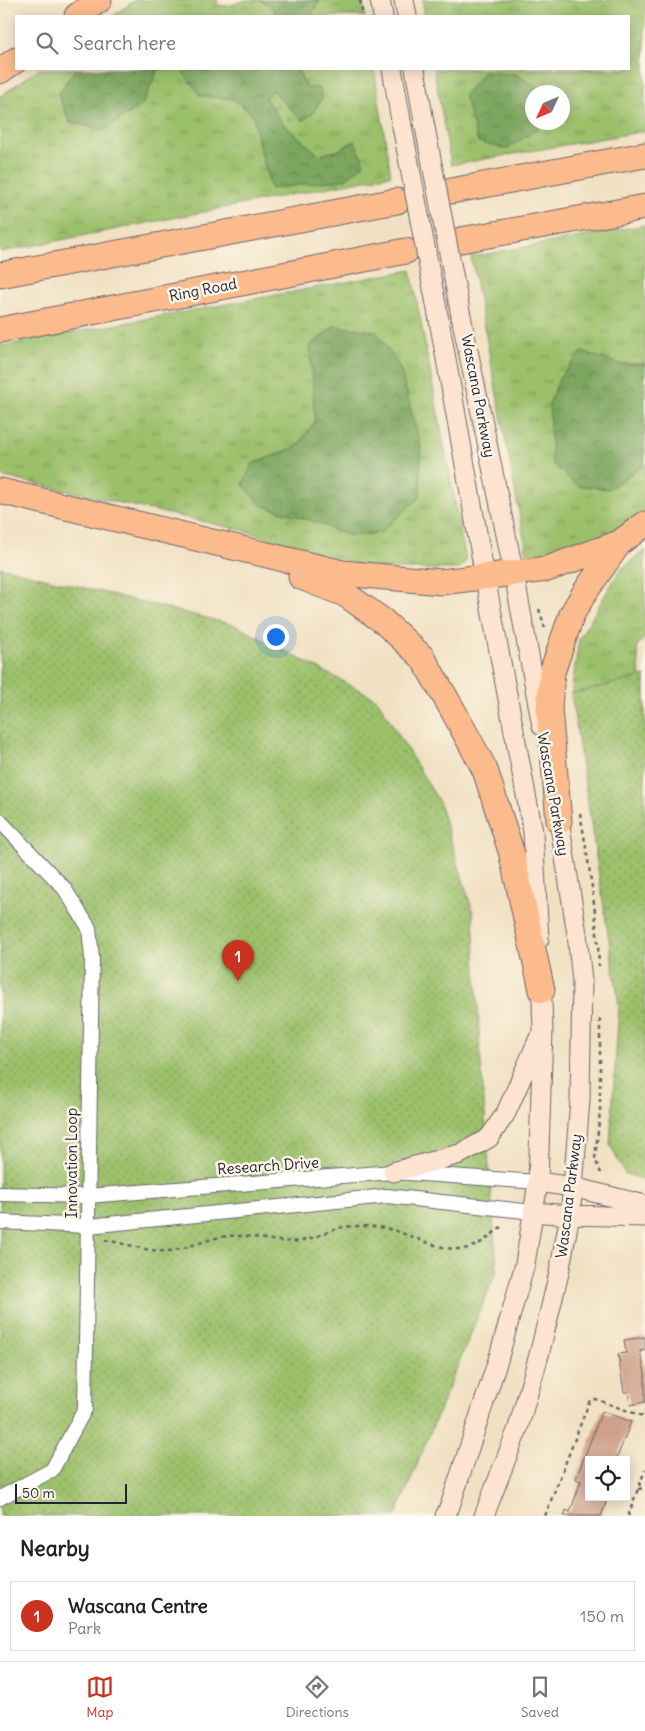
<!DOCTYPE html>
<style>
body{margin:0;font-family:Delius,sans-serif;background:#f2f2f2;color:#222}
.controls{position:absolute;right:15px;bottom:15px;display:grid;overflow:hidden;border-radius:0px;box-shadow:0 2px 12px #0003}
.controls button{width:45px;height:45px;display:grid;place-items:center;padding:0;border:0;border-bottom:1px solid #e0e0e0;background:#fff;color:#222;font:25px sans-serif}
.compass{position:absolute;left:525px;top:85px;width:45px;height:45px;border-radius:50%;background:#fff;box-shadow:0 2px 12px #0003;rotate:226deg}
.scale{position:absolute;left:15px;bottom:12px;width:112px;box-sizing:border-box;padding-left:5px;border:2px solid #22223b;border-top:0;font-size:14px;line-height:18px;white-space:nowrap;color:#22223b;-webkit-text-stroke:4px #fcf5e5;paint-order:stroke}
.you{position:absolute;left:275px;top:636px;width:18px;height:18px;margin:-12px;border:4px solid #fff;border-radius:50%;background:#1a73e8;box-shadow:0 0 0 8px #1a73e833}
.badge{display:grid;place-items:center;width:32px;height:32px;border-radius:50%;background:#c8321e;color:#fff;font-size:16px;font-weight:700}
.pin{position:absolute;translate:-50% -41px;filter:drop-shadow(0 1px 2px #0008)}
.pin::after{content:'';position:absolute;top:26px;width:18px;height:15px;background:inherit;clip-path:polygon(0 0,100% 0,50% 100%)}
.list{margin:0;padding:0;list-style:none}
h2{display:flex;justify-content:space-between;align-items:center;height:65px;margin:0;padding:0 20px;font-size:21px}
h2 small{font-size:16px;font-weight:400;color:#767676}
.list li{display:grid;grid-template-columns:32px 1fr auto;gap:15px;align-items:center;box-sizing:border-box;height:70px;margin:0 10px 10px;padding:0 10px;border:1px solid #e0e0e0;border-radius:0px}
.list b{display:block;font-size:19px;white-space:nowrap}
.list p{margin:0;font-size:16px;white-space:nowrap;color:#767676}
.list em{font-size:16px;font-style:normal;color:#767676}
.icon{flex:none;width:28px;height:28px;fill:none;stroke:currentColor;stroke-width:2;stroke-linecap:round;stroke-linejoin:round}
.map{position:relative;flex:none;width:645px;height:1516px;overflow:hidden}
.search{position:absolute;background:#fff;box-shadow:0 2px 12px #0003;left:15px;right:15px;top:15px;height:55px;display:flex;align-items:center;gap:12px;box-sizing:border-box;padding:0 18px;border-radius:0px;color:#767676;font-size:19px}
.sheet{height:145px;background:#fff}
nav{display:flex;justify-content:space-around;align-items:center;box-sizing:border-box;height:70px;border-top:1px solid #e0e0e0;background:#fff;font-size:14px;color:#767676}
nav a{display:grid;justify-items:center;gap:2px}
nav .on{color:#c8321e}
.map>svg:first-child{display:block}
.grass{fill:url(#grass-tufts);stroke:#5e7152;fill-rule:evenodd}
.forest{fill:url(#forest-crowns);stroke:#4f644c}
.park{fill:url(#park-dots);stroke:#5e7152}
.building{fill:#cfa18a}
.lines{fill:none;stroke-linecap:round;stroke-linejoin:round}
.street-casing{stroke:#6a656b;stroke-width:16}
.secondary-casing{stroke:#6a656b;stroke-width:21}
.highway-casing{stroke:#6a656b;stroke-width:27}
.path{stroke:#6a656b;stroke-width:2.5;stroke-dasharray:4 4;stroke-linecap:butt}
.street{stroke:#fff;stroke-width:14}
.secondary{stroke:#fde4d1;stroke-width:19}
.highway{stroke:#fbbb8d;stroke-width:25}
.secondary-bridge-casing{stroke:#6a656b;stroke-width:21;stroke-linecap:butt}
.secondary-bridge{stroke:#fde4d1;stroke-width:19}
.labels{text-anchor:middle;stroke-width:5;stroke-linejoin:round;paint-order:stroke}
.street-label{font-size:15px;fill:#22223b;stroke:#fcf5e5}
</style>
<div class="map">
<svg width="645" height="1516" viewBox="0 0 645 1516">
<defs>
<pattern id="grass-tufts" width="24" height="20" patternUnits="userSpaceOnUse" patternTransform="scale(1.25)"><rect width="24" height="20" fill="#9bc06a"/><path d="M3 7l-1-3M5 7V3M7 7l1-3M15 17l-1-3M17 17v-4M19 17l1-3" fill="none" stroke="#7e9c58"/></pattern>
<pattern id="forest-crowns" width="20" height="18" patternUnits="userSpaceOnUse" patternTransform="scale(1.25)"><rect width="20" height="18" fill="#7ca65e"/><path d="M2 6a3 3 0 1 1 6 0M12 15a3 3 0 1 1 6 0" fill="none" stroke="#65874f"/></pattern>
<pattern id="park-dots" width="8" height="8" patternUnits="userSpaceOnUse" patternTransform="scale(1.25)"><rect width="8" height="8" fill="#9bc06a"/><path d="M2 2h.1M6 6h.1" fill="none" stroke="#7e9c58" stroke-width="1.8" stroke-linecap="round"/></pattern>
</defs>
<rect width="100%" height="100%" fill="#fcf5e5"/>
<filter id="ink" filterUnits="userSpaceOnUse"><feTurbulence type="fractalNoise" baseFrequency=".02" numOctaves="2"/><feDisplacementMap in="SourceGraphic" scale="10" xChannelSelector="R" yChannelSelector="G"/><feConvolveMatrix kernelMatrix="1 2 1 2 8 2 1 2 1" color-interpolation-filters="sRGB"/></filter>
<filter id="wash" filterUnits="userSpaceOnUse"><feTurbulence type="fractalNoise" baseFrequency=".0096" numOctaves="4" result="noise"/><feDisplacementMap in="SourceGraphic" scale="20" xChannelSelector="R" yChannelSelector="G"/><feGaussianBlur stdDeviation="1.12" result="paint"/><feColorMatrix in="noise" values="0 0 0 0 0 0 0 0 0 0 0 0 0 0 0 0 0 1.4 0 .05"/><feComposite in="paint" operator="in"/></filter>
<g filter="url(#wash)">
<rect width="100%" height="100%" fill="#f1e1c3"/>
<!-- grass -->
<path class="grass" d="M135 0H218L217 5 229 6 245 0H260L271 6 278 16H113Z
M320 0H362L365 16H311Z
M422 0H645V131L451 165 434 69H629V16H425ZM516 74 544 92H562V122L546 123 507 149Z
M39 69H76L58 94 70 122 104 130 142 105 158 69H183L184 73 201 96 234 99 253 115 259 143 271 189 355 141 337 151 319 155 284 125 264 98 273 90 282 101 306 87 297 69H374L391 175 0 252V96Z
M645 225V364H620L582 352 609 489 645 464V513L619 532 536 562 527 554 471 257Z
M411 270 466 561 459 569H374L241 530 0 476V346ZM313 397 349 536 319 523 252 464 298 446 315 421Z
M645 550V638L637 646 640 677 571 694 579 639 620 570Z"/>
<!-- forest -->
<path class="forest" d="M260 0H320L311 16H278L271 6Z
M76 69H158L142 105 104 130 70 122 58 94Z
M183 69H204L205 70 297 69 306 87 320 88 322 98 312 114 303 121 282 101 273 90 265 98 284 125 319 155 337 151 355 141 364 164 346 179 271 189 259 143 253 115 234 99 201 96 184 73Z
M483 73 516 74 544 92H532V122L546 123 507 149 478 142 464 95Z
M334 326 376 331 400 368 421 447 420 497 380 533 349 536 319 523 261 505 243 485 252 464 298 446 315 421 310 346Z
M582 352 620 364H645V464L609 489 578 486 552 463 549 404 560 377Z"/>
<!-- park -->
<path class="park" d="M0 567 235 625 377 699 439 802 473 912 480 1050 497 1270 396 1516H0Z
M645 676V1180L625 1174 610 1145 619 1005 571 694Z"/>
<g id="blocks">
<!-- building -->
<path class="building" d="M645 1337V1350L640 1351 645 1373V1402L630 1405 628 1392H624L618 1354 626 1353 624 1340Z
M602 1411 631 1422 616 1460H589V1497H608L601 1516H564L566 1510 570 1512 581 1481 576 1479Z"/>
</g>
</g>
<g filter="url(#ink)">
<use href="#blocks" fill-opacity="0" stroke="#6a656b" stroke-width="1"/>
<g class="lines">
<defs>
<path id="street" d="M0 821 64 888 89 928 92 958 85 1409 52 1470 0 1498
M0 1194 87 1196 393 1172 538 1182
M0 1222 88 1226 387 1196 533 1212"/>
<path id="secondary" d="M380 0 383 16
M404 0 407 16
M392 69 402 126
M415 69 424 122
M461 316 514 574 542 726
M439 320 485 577 533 832 539 939
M393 1172 460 1154 489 1138 506 1113 539 1038
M538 1182 573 1187 645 1205
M533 1212 570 1215 645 1217
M445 1516 450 1506 498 1360 525 1264 538 1182 543 1030 541 976
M484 1516 518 1428 539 1355 559 1273 570 1215 573 1187 580 1100 582 981 577 934 557 807"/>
<path id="highway" d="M77 16 99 0
M0 71 16 60
M451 191 645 155
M461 240 645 207
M0 275 397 201
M0 330 406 251
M0 491 342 573 441 582 547 569 619 543 645 524
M301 577 345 594 383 621 422 657 455 714 485 770 511 851 542 990
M559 821 549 708 552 672 572 614 585 592 619 543"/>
</defs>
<!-- street casing -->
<use href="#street" class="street-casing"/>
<!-- secondary casing -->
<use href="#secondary" class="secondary-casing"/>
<!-- highway casing -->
<use href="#highway" class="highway-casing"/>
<!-- path -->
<path class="path" d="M360 0 363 16
M539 609 545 628
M580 813C589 863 597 914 599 966
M600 1019V1112L595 1159 601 1173
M105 1240C124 1243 143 1250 161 1251 184 1252 205 1238 228 1236 252 1234 276 1244 300 1241 313 1239 326 1232 339 1228 351 1225 365 1226 377 1227 407 1229 447 1260 476 1245 485 1241 493 1233 501 1227
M638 1489 645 1488
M545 1516 590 1400 595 1399 645 1417
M628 1516 645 1470"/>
<!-- street -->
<use href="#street" class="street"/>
<!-- secondary -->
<use href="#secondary" class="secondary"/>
<!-- highway -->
<use href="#highway" class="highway"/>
<defs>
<path id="secondary-bridge" d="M424 122 461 316
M402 126 439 320"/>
</defs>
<!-- secondary-bridge casing -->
<use href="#secondary-bridge" class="secondary-bridge-casing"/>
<!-- secondary-bridge -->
<use href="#secondary-bridge" class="secondary-bridge"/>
</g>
</g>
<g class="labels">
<!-- street labels -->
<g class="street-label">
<text transform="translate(203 290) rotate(-11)" y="5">Ring Road</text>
<text transform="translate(478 396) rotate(79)" y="5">Wascana Parkway</text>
<text transform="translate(553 794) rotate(80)" y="5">Wascana Parkway</text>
<text transform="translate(72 1163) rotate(-90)" y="5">Innovation Loop</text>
<text transform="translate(268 1166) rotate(-4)" y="5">Research Drive</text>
<text transform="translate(569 1196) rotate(-83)" y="5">Wascana Parkway</text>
</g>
</g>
</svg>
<div class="controls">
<button><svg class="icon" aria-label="locate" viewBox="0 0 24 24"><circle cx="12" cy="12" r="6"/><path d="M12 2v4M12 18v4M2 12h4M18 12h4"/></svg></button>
</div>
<svg class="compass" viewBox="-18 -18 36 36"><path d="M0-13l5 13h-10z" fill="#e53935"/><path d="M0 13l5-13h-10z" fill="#767676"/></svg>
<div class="scale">50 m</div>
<div class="you"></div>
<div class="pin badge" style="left:238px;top:981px">1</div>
<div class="search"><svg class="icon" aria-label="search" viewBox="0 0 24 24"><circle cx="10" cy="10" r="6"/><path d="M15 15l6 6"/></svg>Search here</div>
</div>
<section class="sheet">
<h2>Nearby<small></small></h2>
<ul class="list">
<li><span class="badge">1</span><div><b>Wascana Centre</b><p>Park</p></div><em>150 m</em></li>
</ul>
</section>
<nav>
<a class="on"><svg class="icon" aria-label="map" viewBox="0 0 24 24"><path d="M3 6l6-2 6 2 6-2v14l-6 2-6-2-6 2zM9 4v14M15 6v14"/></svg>Map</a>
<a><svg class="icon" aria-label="directions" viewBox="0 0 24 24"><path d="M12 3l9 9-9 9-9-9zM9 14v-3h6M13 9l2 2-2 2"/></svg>Directions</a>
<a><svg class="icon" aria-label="saved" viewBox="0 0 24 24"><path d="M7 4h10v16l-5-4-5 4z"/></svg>Saved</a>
</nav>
